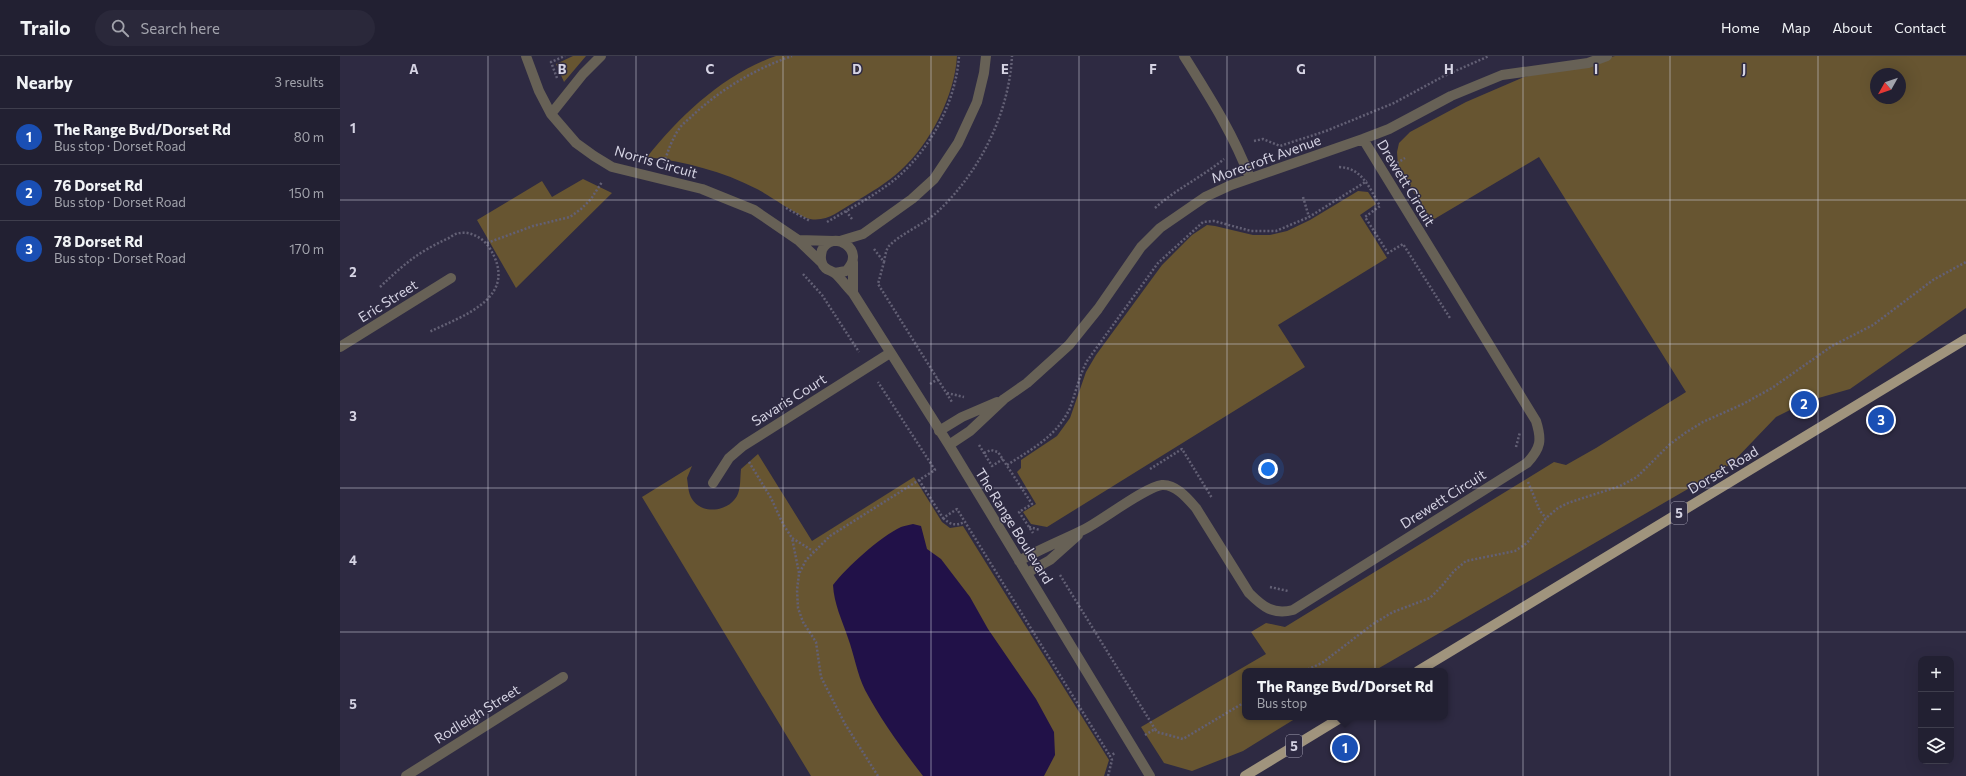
<!DOCTYPE html>
<meta charset="utf-8">
<style>
body{margin:0;font-family:Commissioner,sans-serif;background:#2a283a;color:#f1f3f6}
.controls{position:absolute;right:12px;bottom:12px;display:grid;overflow:hidden;border-radius:8px;box-shadow:0 4px 16px #0002}
.controls button{width:36px;height:36px;display:grid;place-items:center;padding:0;border:0;border-bottom:1px solid #3f3e4d;background:#222032;color:#f1f3f6;font:20px sans-serif}
.compass{position:absolute;left:1530px;top:12px;width:36px;height:36px;border-radius:50%;background:#222032;box-shadow:0 4px 16px #0002;rotate:230deg}
.you{position:absolute;left:928px;top:413px;width:14px;height:14px;margin:-10px;border:3px solid #fff;border-radius:50%;background:#1a73e8;box-shadow:0 0 0 6px #1a73e833}
.badge{display:grid;place-items:center;width:26px;height:26px;border-radius:50%;background:#e3ae34;color:#fff;font-size:13px;font-weight:700}
.pin{position:absolute;translate:-50% -50%;border:2px solid #fff;box-shadow:0 1px 4px #0006}
.popup{position:absolute;left:902px;top:612px;width:206px;height:52px;box-sizing:border-box;display:grid;place-content:center;border-radius:8px;background:#222032;filter:drop-shadow(0 1px 3px #0005);font-size:13px;white-space:nowrap;color:#a2a3ac}
.popup b{font-size:15px;color:#f1f3f6}
.popup::after{content:'';position:absolute;left:50%;top:100%;margin-left:-8px;border:8px solid transparent;border-top-color:#222032}
.list{margin:0;padding:0;list-style:none}
h2{display:flex;justify-content:space-between;align-items:center;height:52px;margin:0;padding:0 16px;font-size:17px}
h2 small{font-size:13px;font-weight:400;color:#a2a3ac}
.list li{display:grid;grid-template-columns:26px 1fr auto;gap:12px;align-items:center;box-sizing:border-box;height:56px;padding:0 16px;border-top:1px solid #3f3e4d}
.list b{display:block;font-size:15px;white-space:nowrap}
.list p{margin:0;font-size:13px;white-space:nowrap;color:#a2a3ac}
.list em{font-size:13px;font-style:normal;color:#a2a3ac}
.icon{flex:none;width:22px;height:22px;fill:none;stroke:currentColor;stroke-width:2;stroke-linecap:round;stroke-linejoin:round}
.map{position:relative;flex:none;width:1626px;height:720px;overflow:hidden}
header{display:flex;align-items:center;gap:24px;box-sizing:border-box;height:56px;padding:0 20px;background:#222032;border-bottom:1px solid #3f3e4d}
header strong{font-size:19px}
nav{display:flex;gap:22px;margin-inline-start:auto;font-size:14px}
.search{width:280px;height:36px;background:#2a283a;display:flex;align-items:center;gap:10px;box-sizing:border-box;padding:0 14px;border-radius:22px;color:#a2a3ac;font-size:15px}
main{display:flex}
aside{flex:1;background:#222032}
.map>svg:first-child{display:block}
.green{fill:#675531;fill-rule:evenodd}
.water{fill:#211148}
.lines{fill:none;stroke-linecap:round;stroke-linejoin:round}
.path{stroke:#636075;stroke-width:2.5;stroke-dasharray:2 2;stroke-linecap:butt}
.minor{stroke:#676156;stroke-width:10}
.major{stroke:#a0947d;stroke-width:10}
.grid{fill:none;stroke:#d5d3e3;stroke-width:1;stroke-opacity:0.55}
.labels{text-anchor:middle;stroke-width:3;stroke-linejoin:round;paint-order:stroke}
.shield{fill:#2e2a42;stroke:#a3a0b3;stroke-width:1}
.shield-label{font-size:13px;font-weight:bold;fill:#d5d3e3}
.street-label{font-size:14px;fill:#d5d3e3;stroke:#2e2a42}
.grid-label{font-size:13px;text-anchor:middle;font-weight:bold;fill:#d5d3e3;stroke:#2e2a42;stroke-width:3;stroke-linejoin:round;paint-order:stroke}
</style>
<header>
<strong>Trailo</strong>
<div class="search"><svg class="icon" aria-label="search" viewBox="0 0 24 24"><circle cx="10" cy="10" r="6"/><path d="M15 15l6 6"/></svg>Search here</div>
<nav><a>Home</a><a>Map</a><a>About</a><a>Contact</a></nav>
</header>
<main>
<aside>
<h2>Nearby<small>3 results</small></h2>
<ul class="list">
<li><span class="badge" style="background:#1a4fb4">1</span><div><b>The Range Bvd/Dorset Rd</b><p>Bus stop · Dorset Road</p></div><em>80 m</em></li>
<li><span class="badge" style="background:#1a4fb4">2</span><div><b>76 Dorset Rd</b><p>Bus stop · Dorset Road</p></div><em>150 m</em></li>
<li><span class="badge" style="background:#1a4fb4">3</span><div><b>78 Dorset Rd</b><p>Bus stop · Dorset Road</p></div><em>170 m</em></li>
</ul>
</aside>
<div class="map">
<svg width="1626" height="720" viewBox="0 0 1626 720">
<rect width="100%" height="100%" fill="#2e2a42"/>
<!-- green -->
<path class="green" d="M233 0H246L224 26 216 8Z
M436 0H617C615 39 590 88 561 114 547 127 530 137 513 147 499 155 487 166 470 163 459 161 429 139 417 133 382 115 346 106 307 101 341 59 384 18 436 0Z
M1275 0H1626V252L1510 333 1468 345 1436 361 1391 408 1034 615H905V661H958L903 695 852 715 824 707 801 671 926 598 911 576 926 567 945 571 1214 406 1226 409 1256 392 1346 336 1199 101 1091 165 1058 110 1057 96 1059 87 1070 76 1126 46 1184 21ZM1536 18H1560V42H1536Z
M243 123 272 137 176 232 137 164 202 125 212 141Z
M1018 135 1028 136 1036 148 1020 159 1047 202 938 269 965 311 707 471 691 468 683 456 696 448 677 416 681 412V404L717 380 730 362 746 316 756 299 822 209 852 179 867 169 875 170 913 179H930L947 175 970 164Z
M418 398 472 485 574 421 602 466 610 472 623 470 769 704 764 720H471L302 441 352 410 347 422C348 428 348 437 352 443 362 459 388 456 397 440 401 432 400 422 401 413Z"/>
<!-- water -->
<path class="water" d="M573 468 581 470 587 493 601 503 630 541 648 573 696 643 714 676 715 699 704 720H583C562 693 541 664 525 634 517 618 514 598 508 582 502 564 494 548 493 529 506 512 541 480 561 471 564 470 569 469 573 468Z"/>
<g class="lines">
<!-- path -->
<path class="path" d="M217 22 211 6 225 0
M914 85 923 83 940 90 986 75 1054 47 1104 20 1149 0
M324 107C328 95 332 83 339 73 342 68 348 64 352 60 381 33 415 13 452 0
M1057 107 1065 102
M999 111C1023 112 1029 132 1040 150L1025 161 1048 197 1063 188 1110 262
M963 141 969 161
M446 152 470 165
M815 152C836 133 862 121 884 103
M506 155 512 163
M487 166C511 152 538 138 559 120 592 90 616 45 619 0
M147 187 193 170 230 161 241 153 251 143 262 126
M534 193 544 206 538 228 612 346
M544 206C545 201 546 192 550 189 561 178 582 169 595 158 638 119 669 59 672 0
M463 218 482 239 519 296
M40 231C64 208 78 196 109 182 112 180 116 177 120 177 130 175 143 182 149 191 181 241 125 259 89 276
M590 328 598 323
M607 337 624 341
M639 389 652 410 663 403
M1176 391 1180 376
M644 397 651 394 658 396 692 448 679 456 693 477
M409 406 431 442 443 468 452 482
M667 409C692 393 717 380 730 352 736 336 739 320 747 305L818 207 863 166 874 165 911 175H936L969 161 1027 125
M810 413 842 393 872 442
M579 424 603 462 617 453 770 700
M1188 426 1200 455 1206 462
M603 462C611 469 615 470 625 466
M689 471 700 474
M459 517 452 482 473 495
M720 519 815 673
M930 531 948 535
M964 615 982 607 1033 568 1053 556 1090 542 1101 531 1114 515 1126 505 1175 495 1187 487 1206 462 1218 452 1228 447 1280 430 1297 421 1329 389 1345 377 1363 366 1403 348 1432 332 1492 290 1533 269 1593 224 1626 206
M805 679 815 673 817 676 843 683 905 646
M1005 692 1008 697
M538 720 505 668 481 621 476 586 463 566 458 552 457 534 459 518 466 504 490 480 595 414 538 326
M768 720 772 704 770 700 775 697"/>
<!-- minor -->
<path class="minor" d="M186 0 199 35 211 58 236 87 254 100 272 111 362 133 414 154 458 184 482 207
M844 0C869 40 893 77 910 122
M211 58 243 18 261 0
M458 184 494 185
M500 185 523 178 572 143 594 123 618 87 637 46 644 17 646 0
M513 206V237
M495 217 506 215C528 194 492 172 482 194 481 198 480 203 482 207 484 214 491 214 496 218 502 224 507 231 513 237L609 389 810 720
M0 291 111 222
M599 375 622 361 657 346
M609 389 630 375 664 343 687 327 729 289 758 253 801 191 820 172 865 141 891 129 1023 83 1049 73 1111 40 1162 19 1248 7 1267 0
M373 427 389 402 403 390 550 297
M679 505C700 493 723 484 745 473 763 464 805 431 822 429 836 428 848 443 856 452L909 537C923 551 933 559 953 554L1187 407C1201 392 1202 384 1196 365L1023 83
M687 517 710 504 738 479
M66 720 223 621"/>
<!-- major -->
<path class="major" d="M1078 615 1626 283
M905 720 1002 661"/>
</g>
<!-- grid -->
<path class="grid" d="M148 0V720M296 0V720M443 0V720M591 0V720M739 0V720M887 0V720M1035 0V720M1183 0V720M1330 0V720M1478 0V720M0 144H1626M0 288H1626M0 432H1626M0 576H1626"/>
<g class="labels">
<!-- shield labels -->
<g class="shield">
<rect x="1331" y="446" width="16" height="22" rx="3"/>
<rect x="946" y="679" width="16" height="22" rx="3"/>
</g>
<g class="shield-label">
<text x="1339" y="462">5</text>
<text x="954" y="695">5</text>
</g>
<!-- street labels -->
<g class="street-label">
<text transform="translate(926 103) rotate(-20)" y="5">Morecroft Avenue</text>
<text transform="translate(316 106) rotate(16)" y="5">Norris Circuit</text>
<text transform="translate(1066 127) rotate(59)" y="5">Drewett Circuit</text>
<text transform="translate(48 245) rotate(-32)" y="5">Eric Street</text>
<text transform="translate(449 344) rotate(-32)" y="5">Savaris Court</text>
<text transform="translate(1383 414) rotate(-31)" y="5">Dorset Road</text>
<text transform="translate(1103 443) rotate(-32)" y="5">Drewett Circuit</text>
<text transform="translate(674 470) rotate(58)" y="5">The Range Boulevard</text>
<text transform="translate(137 658) rotate(-32)" y="5">Rodleigh Street</text>
</g>
</g>
<g class="grid-label">
<text x="74" y="18">A</text>
<text x="222" y="18">B</text>
<text x="370" y="18">C</text>
<text x="517" y="18">D</text>
<text x="665" y="18">E</text>
<text x="813" y="18">F</text>
<text x="961" y="18">G</text>
<text x="1109" y="18">H</text>
<text x="1256" y="18">I</text>
<text x="1404" y="18">J</text>
<text x="13" y="77">1</text>
<text x="13" y="221">2</text>
<text x="13" y="365">3</text>
<text x="13" y="509">4</text>
<text x="13" y="653">5</text>
</g>
</svg>
<div class="controls">
<button>+</button>
<button>−</button>
<button><svg class="icon" aria-label="layers" viewBox="0 0 24 24"><path d="M12 4l9 5-9 5-9-5zM3 14l9 5 9-5"/></svg></button>
</div>
<svg class="compass" viewBox="-18 -18 36 36"><path d="M0-13l5 13h-10z" fill="#e53935"/><path d="M0 13l5-13h-10z" fill="#a2a3ac"/></svg>
<div class="you"></div>
<div class="pin badge" style="left:1005px;top:692px;background:#1a4fb4">1</div>
<div class="popup"><b>The Range Bvd/Dorset Rd</b>Bus stop</div>
<div class="pin badge" style="left:1464px;top:348px;background:#1a4fb4">2</div>
<div class="pin badge" style="left:1541px;top:364px;background:#1a4fb4">3</div>
</div>
</main>
